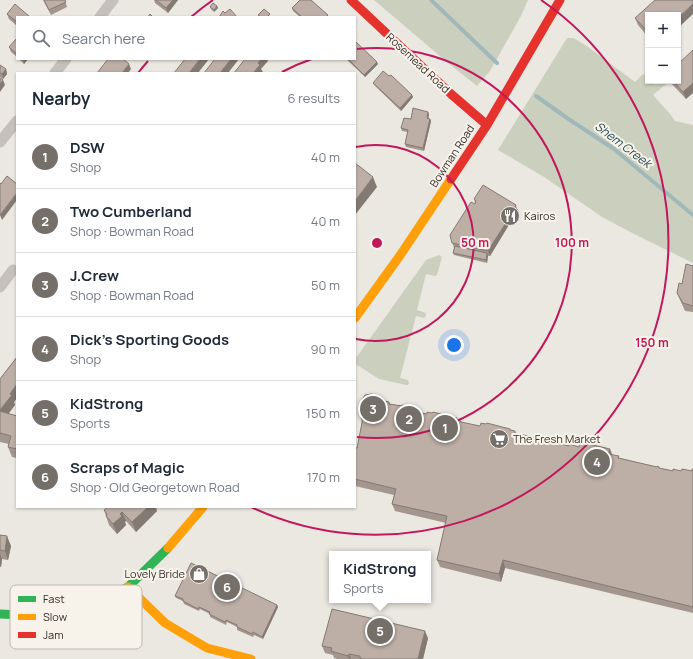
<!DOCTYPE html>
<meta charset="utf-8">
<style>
body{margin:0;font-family:Manrope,sans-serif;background:#f6f6f7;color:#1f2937}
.controls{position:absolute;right:12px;top:12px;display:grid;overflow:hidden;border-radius:0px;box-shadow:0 1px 3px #0004}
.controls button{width:36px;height:36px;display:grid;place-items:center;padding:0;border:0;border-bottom:1px solid #e0e1e3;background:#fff;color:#1f2937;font:20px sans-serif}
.you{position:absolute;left:454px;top:345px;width:14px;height:14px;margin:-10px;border:3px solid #fff;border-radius:50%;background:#1a73e8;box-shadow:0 0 0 6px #1a73e833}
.badge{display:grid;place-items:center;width:26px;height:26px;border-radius:50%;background:#756f6a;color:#fff;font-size:13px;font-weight:700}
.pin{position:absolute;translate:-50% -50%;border:2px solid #fff;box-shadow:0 1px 4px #0006}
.popup{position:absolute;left:329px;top:551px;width:102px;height:52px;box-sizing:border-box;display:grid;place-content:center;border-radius:0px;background:#fff;filter:drop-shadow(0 1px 3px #0005);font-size:13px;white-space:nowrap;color:#747a83}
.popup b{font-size:15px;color:#1f2937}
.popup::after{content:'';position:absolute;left:50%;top:100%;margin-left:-8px;border:8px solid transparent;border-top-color:#fff}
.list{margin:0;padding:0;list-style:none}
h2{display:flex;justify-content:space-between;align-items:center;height:52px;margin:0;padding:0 16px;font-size:17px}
h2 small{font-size:13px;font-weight:400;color:#747a83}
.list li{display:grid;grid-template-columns:26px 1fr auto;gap:12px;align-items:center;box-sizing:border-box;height:64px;padding:0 16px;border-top:1px solid #e0e1e3}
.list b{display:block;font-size:15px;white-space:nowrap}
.list p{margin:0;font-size:13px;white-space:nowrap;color:#747a83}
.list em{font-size:13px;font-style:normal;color:#747a83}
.icon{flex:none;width:22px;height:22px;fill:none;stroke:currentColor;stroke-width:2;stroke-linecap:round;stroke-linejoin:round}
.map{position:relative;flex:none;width:693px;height:659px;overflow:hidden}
.search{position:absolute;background:#fff;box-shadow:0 1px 3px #0004;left:16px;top:16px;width:340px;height:44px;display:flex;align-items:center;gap:10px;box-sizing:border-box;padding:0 14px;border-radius:0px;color:#747a83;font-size:15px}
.panel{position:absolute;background:#fff;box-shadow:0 1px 3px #0004;left:16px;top:72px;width:340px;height:436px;border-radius:0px}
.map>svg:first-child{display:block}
.green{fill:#cbd0be}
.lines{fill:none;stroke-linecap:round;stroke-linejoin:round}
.stream{stroke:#a1b8ba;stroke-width:4}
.street{stroke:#c5c0bb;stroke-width:11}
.fast{stroke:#30b455;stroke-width:9}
.slow{stroke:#ff9f0a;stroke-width:9}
.jam{stroke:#e5322d;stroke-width:9}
.wall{fill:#a3968f}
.shaded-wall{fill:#847a74}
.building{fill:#bdafa6;stroke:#847a74}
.ring{fill:none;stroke:#c2185b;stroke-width:2}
.labels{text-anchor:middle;stroke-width:4;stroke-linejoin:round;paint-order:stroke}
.street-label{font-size:11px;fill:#352e2a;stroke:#f8f3ea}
.poi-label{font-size:11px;fill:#352e2a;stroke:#f8f3ea;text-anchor:start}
.water-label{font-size:12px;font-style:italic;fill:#244a51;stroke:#f8f3ea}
.key{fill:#f8f3ea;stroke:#beb8b0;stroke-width:1}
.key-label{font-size:11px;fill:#352e2a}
.centre{fill:#c2185b;stroke:#f8f3ea;stroke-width:2}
.ring-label{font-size:12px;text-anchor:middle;font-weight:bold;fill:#c2185b;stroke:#f8f3ea;stroke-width:4;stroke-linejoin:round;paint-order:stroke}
</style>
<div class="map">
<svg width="693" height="659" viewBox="0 0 693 659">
<rect width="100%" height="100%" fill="#ebe8e2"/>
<!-- green -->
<path class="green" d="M374 0H528L521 16 490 71 477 86 448 63Z
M567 38H574L588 47 635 82 643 74 648 78V81H651L656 85 661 81H670L653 95 671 115 675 121 693 125V263L638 236 602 217 544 177 498 150Z
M439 255 442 257 437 275 435 276 426 274 417 310 426 313V316L424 318 416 316 400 378 408 380 409 383 408 385H406L379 379 357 365 356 363V358L426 260Z"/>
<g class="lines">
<!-- stream -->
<path class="stream" d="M431 0 497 63
M536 96 567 118 614 149 693 215"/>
<!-- street -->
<path class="street" d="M100 17 113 0
M55 73 66 59
M0 142 17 121
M0 287 13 270"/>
<!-- fast -->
<path class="fast" d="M0 614 43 616 90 605 128 587 168 548"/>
<!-- slow -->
<path class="slow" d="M355 318 401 254 451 179
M168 548 203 507
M128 587 165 623 207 648 251 659"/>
<!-- jam -->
<path class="jam" d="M351 0 451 94 487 125
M451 179 487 125 560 0"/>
</g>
<!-- wall -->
<path class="wall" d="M43 0H65L67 7 51 15Z
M154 0H178L168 13 155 3Z
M217 6 218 8 214 12 211 9 210 7Z
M292 8 328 15V17H300L293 11Z
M7 14 17 17V26L9 19Z
M648 15V37L638 25 635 18Z
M17 38V57L11 52 9 47Z
M693 50 686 99 669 81H678Z
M19 59H28L24 64Z
M346 59H355L378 64 365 77Z
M0 65 6 69 7 74 3 79 0 77Z
M389 76 412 95 413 97 401 111 374 85 373 83Z
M429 114 428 119H430L431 121 424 151 406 147 405 144 408 132 402 131 401 128 411 119Z
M474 199 516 205 519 215 514 225 510 223 490 256H488L487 263 454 255 453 253 454 248 450 235 475 204V203Z
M693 266V312L685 311 680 300 677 293 682 284Z
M17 357V398L14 402 15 405 8 414 17 416V458L12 457 8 447 9 444 0 442V379Z
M378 398V400L389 402 390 404 417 408 418 412 461 421 462 423 480 426 486 424 510 429 511 430 516 433 569 446 612 455 620 458 673 471H692L693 469V613L505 568 501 582 440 567 437 560 446 523 395 511 392 504 394 495 355 486V448H357L362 422 361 418 363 410 362 408Z
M104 510 157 511 136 532 126 521 125 522 126 525 117 534 109 525Z
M0 535 11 546 8 560 2 559 1 567H0Z
M175 596 277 605 278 607 263 639 254 635 253 637 237 630V627L227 622 226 625 210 617V614L200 609 199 611 184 604 183 601 176 598Z
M428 638 423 659H337L334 658 333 655 325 653 322 646Z"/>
<!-- shaded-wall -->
<path class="shaded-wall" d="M173 0H178L168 13 166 8Z
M693 4V14L678 28V18Z
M217 6 218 8 214 12V10Z
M23 59H28L24 64Z
M200 59H209L198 73H189Z
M231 59H239L228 73H220Z
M261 59H267L268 61 261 69 263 72 262 73H253L258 63Z
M377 62 378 64 365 77 364 75Z
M129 64 131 69 128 73H122Z
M6 69 7 74 3 79 2 74Z
M3 80 5 85 0 92V84Z
M693 83V93L686 99 683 92Z
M412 95 413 97 401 111 400 108Z
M428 112 429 114 428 121 427 118Z
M430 119 431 121 424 151 423 148Z
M373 177 377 187 355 215V201Z
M17 193V200L2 220 0 215Z
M518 210 519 215 514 225 512 220Z
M509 218 510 223 490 256 488 251Z
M487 253 488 256 487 263 486 260Z
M17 384V398L14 402 15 405 3 421 0 414V410L10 394Z
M610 449 613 457 608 454Z
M148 507H156L157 511 136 532 132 522Z
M122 512 126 521 125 522 126 525 117 534 113 524Z
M7 536 11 546 8 560 5 551Z
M0 554 2 559 1 567 0 565Z
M503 560 505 568 501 582 499 574Z
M277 605 278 607 263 639 262 637Z
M425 631 428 638 423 659H418Z
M349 654 351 659H349L348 656Z"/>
<!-- building -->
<path class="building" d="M44 0H65L66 2 49 10Z
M156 0H173L166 8Z
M300 0H311L328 15 326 17H302L292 8Z
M655 0H693V4L678 18V15H648V32L635 18Z
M213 3 217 6 214 10 210 7Z
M15 4 30 17H17V22L7 14Z
M230 9 237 17H219L223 11 225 13Z
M264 9 270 14 267 17H261L258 15Z
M150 14 153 17H148Z
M17 38V54L9 47Z
M355 41 377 62 364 75 348 59H355Z
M693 50V83L683 92 673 81H678V64Z
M108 59H123L129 64 122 73H97Z
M185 59H200L189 73H174Z
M215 59H231L220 73H204Z
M245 59H261L258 63 260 65 253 73H234Z
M0 65 6 69 2 74 0 73Z
M383 71 389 76 391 75 412 95 400 108 373 83Z
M0 78 3 80 0 84Z
M413 108 428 112 427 118 430 119 423 148 405 144 408 130 401 128 404 118 411 119Z
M355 163 373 177 355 201Z
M7 176 17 184V193L0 215V183L1 184Z
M483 185 516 205 514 208 518 210 512 220 509 218 488 251 452 243 450 235 471 202 475 204 476 201 474 199Z
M455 246 487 253 486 260 453 253Z
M686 264 693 266V306L683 303 677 293 679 283 682 284Z
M17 357V384L10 394 12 395 0 410V379Z
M372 394 378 398V399L389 402V404L402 406V405L417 408 416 412 427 414V412L432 413 433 412 457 418 456 420 461 421V422L480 426 481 423 486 424 487 423 510 429V430L515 431V433L569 446V444L579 447 580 442 610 449 608 454 619 456 618 458 657 467V466L659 467V468L673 471V469L681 471 682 469 692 471V469H693V607L503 560 499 574 437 560 447 516 392 504 396 489 355 479V448H357L363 418H361L363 408H362V400L365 395Z
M0 411 17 416V449L8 447 11 436 0 433Z
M108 507H148L132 522 122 512 120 514 122 516 113 524 106 516 107 514 104 510Z
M0 535 7 536 5 551 0 550Z
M191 563 277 605 262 637 253 632 252 634 237 627V625L226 620 225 622 209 614 210 612 199 607 198 609 183 601V599L175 596Z
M332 609 425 631 418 659H363L360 658V656L349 654 348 656 331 651 332 648 322 646Z"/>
<!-- distance rings -->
<g class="ring">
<path d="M356 147A98 98 0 1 1 356 339"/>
<path d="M282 72A195 195 0 0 1 312 59M357 49A195 195 0 1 1 357 437"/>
<path d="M138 73A293 293 0 0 1 148 61M191 17A293 293 0 0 1 213 0M541 0A293 293 0 0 1 251 507"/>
</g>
<!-- icons -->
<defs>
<symbol id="restaurant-disc" viewBox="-11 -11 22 22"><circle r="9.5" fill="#756f6a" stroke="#f8f3ea"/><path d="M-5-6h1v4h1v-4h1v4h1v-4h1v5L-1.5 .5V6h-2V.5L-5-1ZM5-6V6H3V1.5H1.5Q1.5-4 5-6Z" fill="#fff"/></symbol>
<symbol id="supermarket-disc" viewBox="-11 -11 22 22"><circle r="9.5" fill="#756f6a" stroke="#f8f3ea"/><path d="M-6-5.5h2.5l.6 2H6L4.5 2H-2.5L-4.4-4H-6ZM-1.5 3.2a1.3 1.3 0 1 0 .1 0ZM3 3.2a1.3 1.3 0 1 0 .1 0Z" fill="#fff"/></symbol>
<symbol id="shop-disc" viewBox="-11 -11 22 22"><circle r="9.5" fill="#756f6a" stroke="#f8f3ea"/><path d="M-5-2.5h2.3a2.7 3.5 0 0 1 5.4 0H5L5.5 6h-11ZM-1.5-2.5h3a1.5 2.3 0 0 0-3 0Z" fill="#fff"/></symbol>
</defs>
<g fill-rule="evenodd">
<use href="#restaurant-disc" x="499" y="205" width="22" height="22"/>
<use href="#supermarket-disc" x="488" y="428" width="22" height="22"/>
<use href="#shop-disc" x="188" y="563" width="22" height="22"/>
</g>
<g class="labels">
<!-- street labels -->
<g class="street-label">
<text transform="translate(418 63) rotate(43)" y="4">Rosemead Road</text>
<text transform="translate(452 156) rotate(-57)" y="4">Bowman Road</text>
</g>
<!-- poi labels -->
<g class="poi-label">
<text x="524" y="220">Kairos</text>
<text x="513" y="443">The Fresh Market</text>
<text x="185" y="578" text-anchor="end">Lovely Bride</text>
</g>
<!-- water labels -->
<g class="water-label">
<text transform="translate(623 145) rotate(37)" y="4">Shem Creek</text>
</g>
</g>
<!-- legend -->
<rect x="10" y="585" width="132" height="64" rx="6" class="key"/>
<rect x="18" y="596" width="18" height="6" fill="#30b455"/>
<rect x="18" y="614" width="18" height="6" fill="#ff9f0a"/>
<rect x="18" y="632" width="18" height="6" fill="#e5322d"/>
<g class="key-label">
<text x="43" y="603">Fast</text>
<text x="43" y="621">Slow</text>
<text x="43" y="639">Jam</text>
</g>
<circle cx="377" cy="243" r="6" class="centre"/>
<g class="ring-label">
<text x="475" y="247">50 m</text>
<text x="572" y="247">100 m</text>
<text x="652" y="347">150 m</text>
</g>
</svg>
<div class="controls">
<button>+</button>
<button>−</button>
</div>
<div class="you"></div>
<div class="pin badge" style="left:445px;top:428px">1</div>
<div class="pin badge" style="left:409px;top:419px">2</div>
<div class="pin badge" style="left:373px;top:409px">3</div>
<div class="pin badge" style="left:597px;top:462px">4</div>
<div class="pin badge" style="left:380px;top:631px">5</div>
<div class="popup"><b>KidStrong</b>Sports</div>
<div class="pin badge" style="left:227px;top:587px">6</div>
<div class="search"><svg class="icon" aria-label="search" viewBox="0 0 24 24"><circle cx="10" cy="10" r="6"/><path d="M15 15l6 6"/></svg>Search here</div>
<section class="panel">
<h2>Nearby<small>6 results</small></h2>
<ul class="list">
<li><span class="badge">1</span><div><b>DSW</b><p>Shop</p></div><em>40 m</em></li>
<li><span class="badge">2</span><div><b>Two Cumberland</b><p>Shop · Bowman Road</p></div><em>40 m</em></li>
<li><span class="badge">3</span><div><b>J.Crew</b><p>Shop · Bowman Road</p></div><em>50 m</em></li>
<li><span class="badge">4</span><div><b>Dick's Sporting Goods</b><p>Shop</p></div><em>90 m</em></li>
<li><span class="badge">5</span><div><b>KidStrong</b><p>Sports</p></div><em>150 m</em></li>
<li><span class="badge">6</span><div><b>Scraps of Magic</b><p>Shop · Old Georgetown Road</p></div><em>170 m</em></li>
</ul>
</section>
</div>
